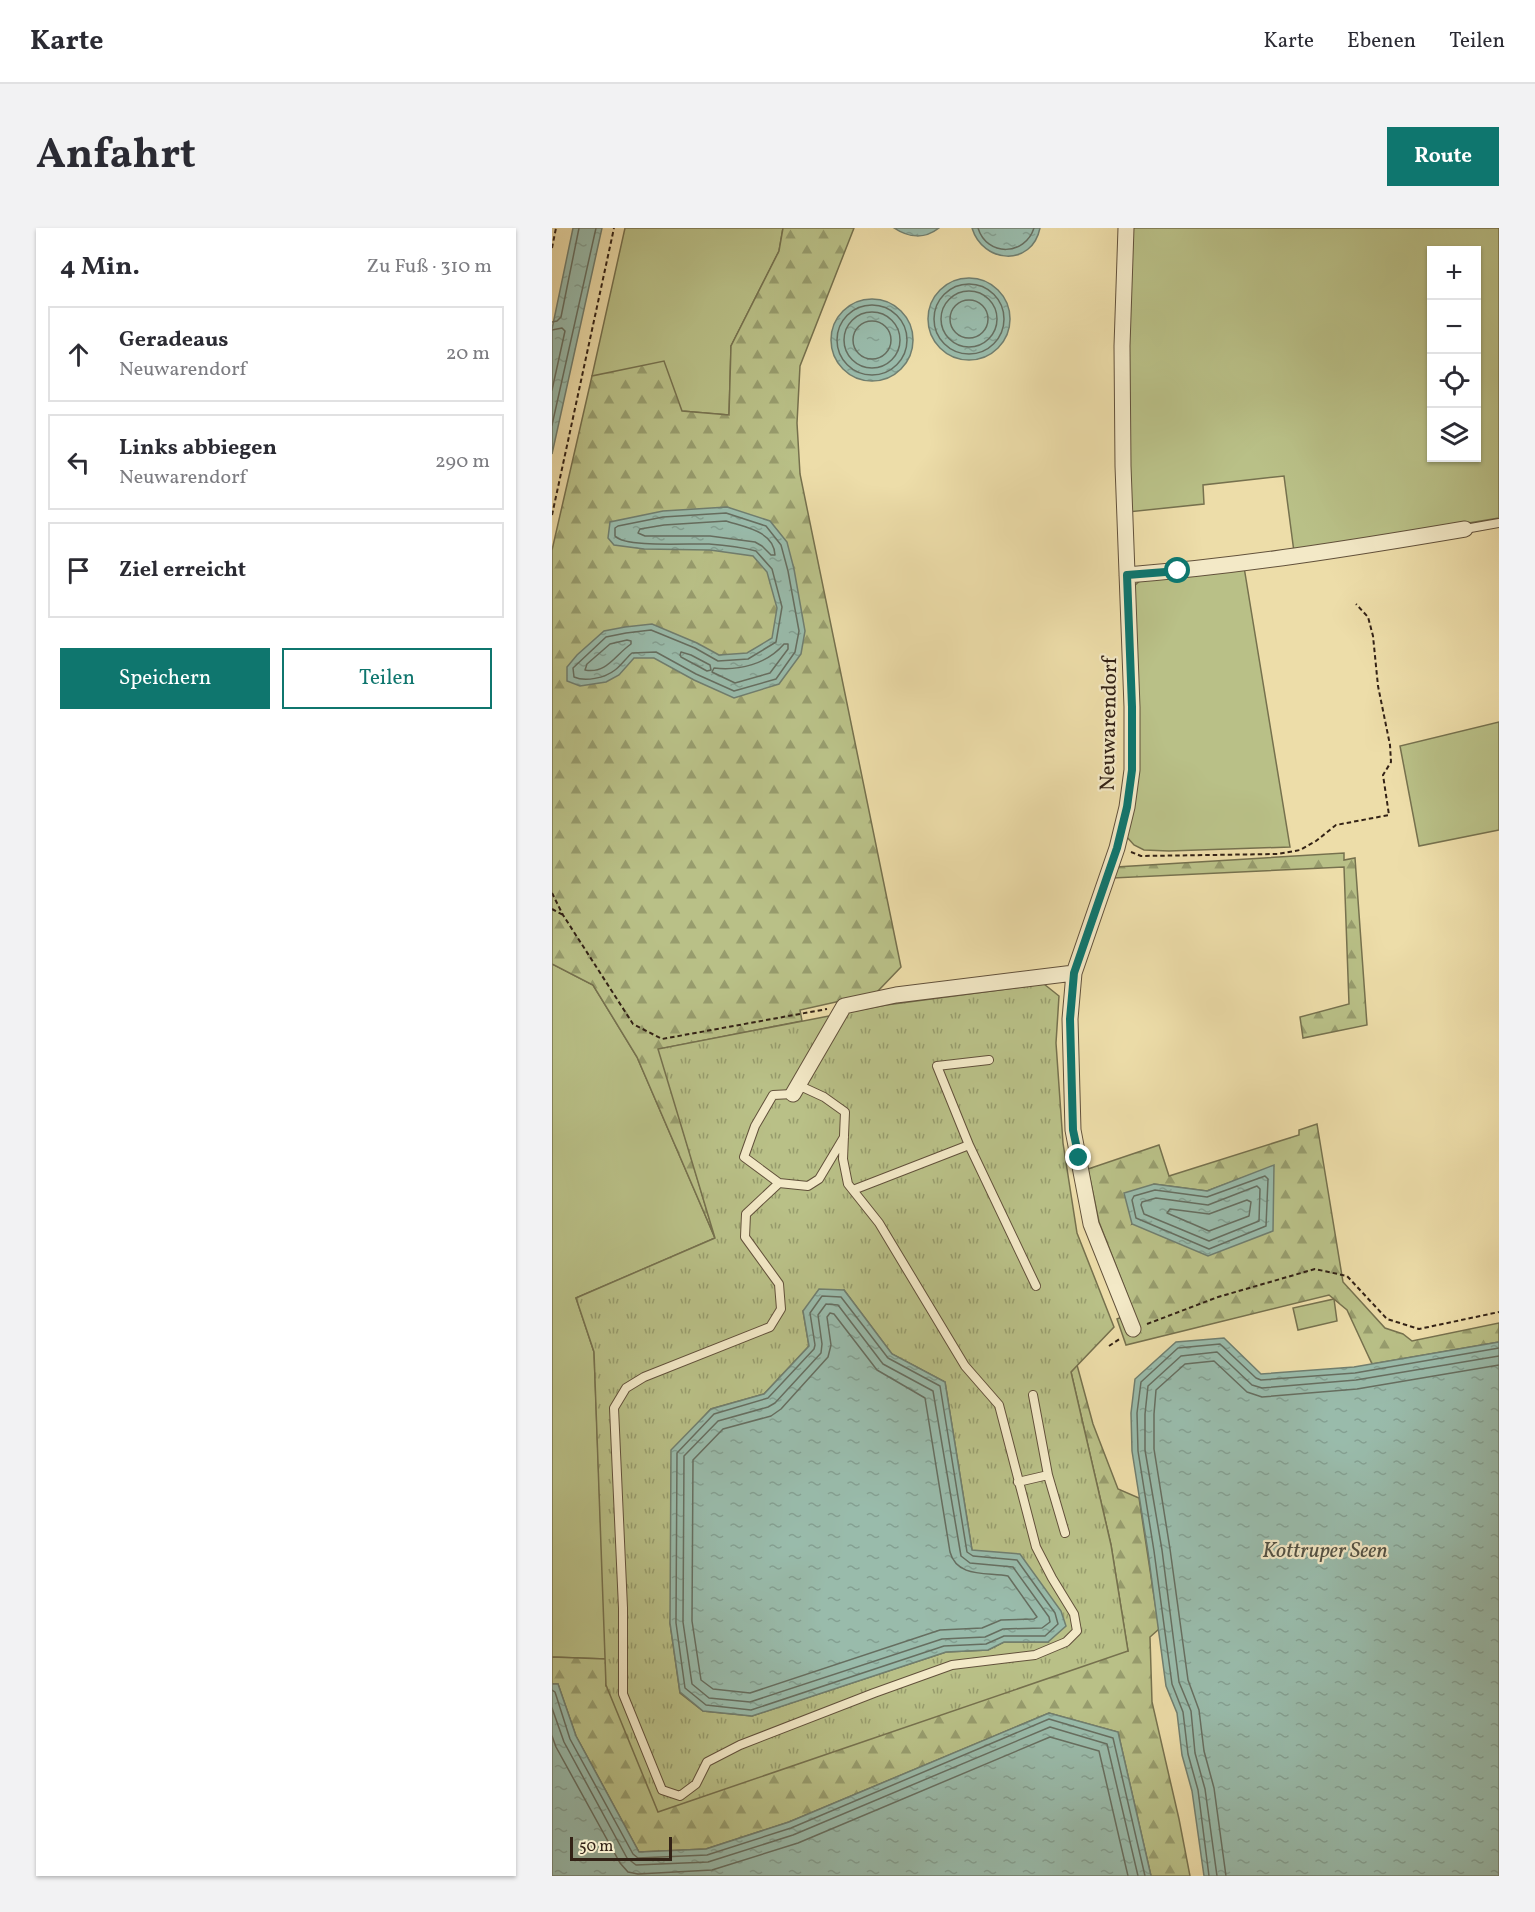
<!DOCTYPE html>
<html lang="de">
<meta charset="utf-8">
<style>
body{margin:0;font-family:Vollkorn,serif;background:#f2f2f3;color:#2b2b33}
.controls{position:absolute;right:18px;top:18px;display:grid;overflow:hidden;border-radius:0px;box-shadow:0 2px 4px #0004}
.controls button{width:54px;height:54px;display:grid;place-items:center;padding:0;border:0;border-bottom:2px solid #e1e1e2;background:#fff;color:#2b2b33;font:30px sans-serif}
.scale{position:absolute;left:18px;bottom:15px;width:102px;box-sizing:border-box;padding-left:6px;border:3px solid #332216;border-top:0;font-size:16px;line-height:21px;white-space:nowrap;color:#332216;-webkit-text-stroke:4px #f3e9c7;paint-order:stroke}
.stop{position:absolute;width:18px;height:18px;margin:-14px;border:4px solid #0f766e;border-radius:50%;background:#fff}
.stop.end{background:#0f766e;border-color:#fff;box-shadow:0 2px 6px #0008}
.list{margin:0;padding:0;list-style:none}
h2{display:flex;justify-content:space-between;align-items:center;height:78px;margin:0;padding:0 24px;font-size:26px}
h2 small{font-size:20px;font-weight:400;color:#7c7c81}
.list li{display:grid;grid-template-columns:39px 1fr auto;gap:18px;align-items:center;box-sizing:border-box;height:96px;margin:0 12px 12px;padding:0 12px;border:2px solid #e1e1e2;border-radius:0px}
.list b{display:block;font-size:22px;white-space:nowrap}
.list p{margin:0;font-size:20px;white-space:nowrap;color:#7c7c81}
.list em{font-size:20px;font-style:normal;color:#7c7c81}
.actions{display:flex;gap:12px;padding:18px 24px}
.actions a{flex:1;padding:14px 0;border:2px solid #0f766e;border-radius:0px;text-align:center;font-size:21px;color:#0f766e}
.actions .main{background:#0f766e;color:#fff}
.icon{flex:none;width:33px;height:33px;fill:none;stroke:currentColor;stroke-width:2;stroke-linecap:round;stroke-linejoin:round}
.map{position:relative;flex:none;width:947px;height:1648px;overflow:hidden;border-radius:0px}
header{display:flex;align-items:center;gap:36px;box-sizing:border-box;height:84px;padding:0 30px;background:#fff;border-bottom:2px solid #e1e1e2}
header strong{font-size:28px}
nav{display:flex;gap:33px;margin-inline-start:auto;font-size:21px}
.intro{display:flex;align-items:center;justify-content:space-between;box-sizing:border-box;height:144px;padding:0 36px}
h1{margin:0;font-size:42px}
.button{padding:15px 27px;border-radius:0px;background:#0f766e;color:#fff;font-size:21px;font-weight:700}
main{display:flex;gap:36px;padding:0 36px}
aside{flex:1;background:#fff;border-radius:0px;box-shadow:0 2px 4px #0004}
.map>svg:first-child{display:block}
.grass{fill:#b9c087;stroke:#76714e;stroke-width:1.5;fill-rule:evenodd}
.forest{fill:url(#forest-firs);stroke:#76714e;stroke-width:1.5;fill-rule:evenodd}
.park{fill:url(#park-tufts);stroke:#76714e;stroke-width:1.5;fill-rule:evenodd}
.water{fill:url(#water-ripples);stroke:#707e6f;stroke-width:1.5}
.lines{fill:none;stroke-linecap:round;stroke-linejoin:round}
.shore{stroke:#666e60;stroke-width:1.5}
.lane-casing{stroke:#62513b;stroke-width:10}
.street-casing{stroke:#62513b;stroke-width:17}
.path{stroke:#332216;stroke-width:2;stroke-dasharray:4.5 3;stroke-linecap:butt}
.lane{stroke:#f3e9c7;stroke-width:8}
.street{stroke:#f3e9c7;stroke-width:15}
.route{stroke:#0f766e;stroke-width:8}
.labels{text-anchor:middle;stroke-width:4.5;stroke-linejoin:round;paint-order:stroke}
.street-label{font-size:21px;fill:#332216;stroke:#f3e9c7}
.water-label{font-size:22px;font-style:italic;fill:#525043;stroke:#f3e9c7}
</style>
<header>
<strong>Karte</strong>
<nav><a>Karte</a><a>Ebenen</a><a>Teilen</a></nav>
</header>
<div class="intro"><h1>Anfahrt</h1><a class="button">Route</a></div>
<main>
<aside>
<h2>4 Min.<small>Zu Fuß · 310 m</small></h2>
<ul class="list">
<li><svg class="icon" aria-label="ahead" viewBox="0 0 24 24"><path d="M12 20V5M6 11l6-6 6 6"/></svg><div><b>Geradeaus</b><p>Neuwarendorf</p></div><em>20 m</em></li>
<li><svg class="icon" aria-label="left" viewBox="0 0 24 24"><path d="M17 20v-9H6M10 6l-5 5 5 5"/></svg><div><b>Links abbiegen</b><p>Neuwarendorf</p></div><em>290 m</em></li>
<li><svg class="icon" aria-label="arrive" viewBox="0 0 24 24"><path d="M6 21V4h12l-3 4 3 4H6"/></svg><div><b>Ziel erreicht</b></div></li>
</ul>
<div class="actions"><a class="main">Speichern</a><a>Teilen</a></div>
</aside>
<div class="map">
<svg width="947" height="1648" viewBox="0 0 947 1648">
<defs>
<pattern id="forest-firs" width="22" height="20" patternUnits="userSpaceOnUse" patternTransform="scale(1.5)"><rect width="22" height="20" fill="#b9c087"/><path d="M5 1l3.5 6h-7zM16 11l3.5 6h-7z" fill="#979c6d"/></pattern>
<pattern id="park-tufts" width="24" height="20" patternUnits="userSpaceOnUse" patternTransform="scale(1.5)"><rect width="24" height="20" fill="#b9c087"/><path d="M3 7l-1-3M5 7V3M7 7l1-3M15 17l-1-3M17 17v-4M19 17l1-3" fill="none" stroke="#979c6d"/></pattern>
<pattern id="water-ripples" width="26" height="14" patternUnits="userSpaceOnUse" patternTransform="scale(1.5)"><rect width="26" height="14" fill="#99bbab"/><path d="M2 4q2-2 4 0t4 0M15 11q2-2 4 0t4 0" fill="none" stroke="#84a092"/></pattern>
</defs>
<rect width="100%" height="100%" fill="#eddda9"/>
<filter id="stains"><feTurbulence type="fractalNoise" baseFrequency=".00333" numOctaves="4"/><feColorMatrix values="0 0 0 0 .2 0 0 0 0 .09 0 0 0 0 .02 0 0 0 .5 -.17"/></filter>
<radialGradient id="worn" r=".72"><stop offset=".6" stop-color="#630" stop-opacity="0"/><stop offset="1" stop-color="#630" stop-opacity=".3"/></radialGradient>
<!-- grass -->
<path class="grass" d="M73 0H231L227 23 179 118 177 187 130 183 40 148Z
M581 0H947V290L742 324 732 248 651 257 652 276 576 284 577 117ZM880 22H924V230H880Z
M692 339 738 619 617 623 592 622 582 617 574 608 581 359 590 351Z
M947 494V602L867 618 848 518Z
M0 736 41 757 85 829 163 1010 24 1070 42 1124 54 1431 0 1429Z
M782 1071 785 1093 746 1102 741 1080Z"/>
<!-- forest -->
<path class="forest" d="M231 0H302L248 138 245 195 248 246 349 739 324 765 248 782 250 793 107 821 163 1010 85 829 41 757 0 736V322L40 148 112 133 130 183 177 187 179 118 227 23Z
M792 625V632L803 630 815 797 751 810 748 789 797 776 792 639 561 650 564 639Z
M765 896 791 1054 833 1100 851 1106 860 1113 947 1095V1114L820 1136 795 1082 777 1067 574 1117 565 1091 582 1084 547 994 536 941 607 917 617 948 747 907V902ZM722 938 580 996 602 956 655 963Z
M525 1137 541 1196 566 1261 587 1270 607 1401 598 1409 600 1474 627 1591 638 1648H599L566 1504 497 1485 237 1594 154 1621 87 1624 24 1508 6 1456H0V1429L54 1431V1458L576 1423 559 1317 519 1144Z"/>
<!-- park -->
<path class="park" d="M492 756 507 768 504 815 511 915 525 1005 562 1099 519 1144 559 1317 576 1423 106 1584 54 1457 42 1124 24 1070 163 1010 106 821 334 777ZM292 1062 340 1126 393 1154 420 1322 496 1414H452L436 1422 394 1424 200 1488 151 1483 128 1465 118 1395 144 1197 159 1181 212 1166 257 1118 251 1083Z"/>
<!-- water -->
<path class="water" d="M21 0H50L0 226V101Z
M342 0H387C373 11 357 10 342 0Z
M420 0H488C480 39 431 36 420 0Z
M376 91a41 41 0 1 1 82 0a41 41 0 1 1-82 0Z
M279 112a41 41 0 1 1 82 0a41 41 0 1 1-82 0Z
M175 279 218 293 235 314 242 341 253 403 249 426 227 456 182 470 142 452 102 430H82L67 447 54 454 28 458 15 453V439L25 427 52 403 73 399 100 396 145 415 167 427 195 425 220 410 225 380 215 344 201 328 158 322 92 321 62 317 56 310 58 294 111 283Z
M722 937 721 1003 656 1028 580 996 572 965 602 956 655 963Z
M267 1061 292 1062 340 1126 393 1154 420 1322 468 1326 509 1383 514 1398 496 1414H452L436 1422 394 1424 200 1488 151 1483 128 1464 118 1395 119 1222 159 1181 212 1166 257 1118 251 1083Z
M672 1110 709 1146 802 1139 947 1114V1648H652L640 1563 630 1527 625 1485 614 1458 596 1324 580 1223 579 1185 583 1151 624 1114Z
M0 1456H6L24 1508 87 1624 154 1621 237 1594 497 1485 566 1504 599 1648H0Z"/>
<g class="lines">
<!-- shore -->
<path class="shore" d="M426 0C435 29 473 28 482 0
M382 91a35 35 0 1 1 70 0a35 35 0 1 1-70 0Z
M389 91a28 28 0 1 1 56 0a28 28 0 1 1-56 0Z
M398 91a19 19 0 1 1 38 0a19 19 0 1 1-38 0Z
M285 112a35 35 0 1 1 70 0a35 35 0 1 1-70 0Z
M292 112a28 28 0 1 1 56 0a28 28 0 1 1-56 0Z
M301 112a19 19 0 1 1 38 0a19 19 0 1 1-38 0Z
M0 94 5 93 9 89 27 0
M0 102 10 100 13 103 0 162
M0 197 44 0
M174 285 214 298 229 317 236 343 247 403 243 424 224 451 182 463 144 446 104 424 80 425C74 430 69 438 63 442 53 450 33 454 22 449L21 440 54 409 74 405 99 402 143 420 166 433 196 431 224 414 230 379 220 341 204 323C189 319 172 317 157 316 138 315 73 320 63 308V300L66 298 111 289Z
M174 293C192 299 222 303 223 327H219L210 318 203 314 158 308H93L86 305 88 301 112 297Z
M75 412 79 413V416C63 427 55 446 33 442L35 436 58 416Z
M232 416H236V421L218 445 183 455 160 444 162 440C187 443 215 436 232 416Z
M129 424 139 427 158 437 159 442 155 443 129 429 128 427Z
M713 948 716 951 714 998 657 1021 584 990 580 972 582 968 603 962 655 969Z
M705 958 708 961 707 993 657 1013 592 986 589 977 590 974 604 970 656 977Z
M695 972 699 974 697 988 657 1003 615 985 618 981 657 986Z
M270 1068 289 1069 336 1130 388 1158 415 1324 421 1328 465 1332 503 1385 506 1396 493 1408H452L434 1416 392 1418 199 1482 154 1477 133 1460 124 1395 125 1225 162 1186 216 1170 262 1121 263 1117 258 1085Z
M274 1076 286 1077 331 1136 381 1163 409 1328 418 1335 461 1339 497 1389 498 1394 490 1400 451 1401 433 1409 390 1411 198 1474 157 1470 140 1456 131 1394 132 1228 166 1193 216 1179 223 1175 269 1125 270 1116 266 1087Z
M278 1085 282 1086 325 1142 373 1170 398 1324C405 1350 435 1344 456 1348L485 1389 482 1391 449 1392 430 1400 388 1402 198 1465 161 1461 149 1452 140 1393 141 1232 171 1201 219 1188 229 1181 276 1129 279 1117 275 1089Z
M0 1462 3 1464 18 1511 81 1626 86 1630 155 1627 239 1600 497 1491 561 1510 593 1648
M0 1480 12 1514 75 1630 84 1637 156 1634 241 1607 498 1499 555 1516 586 1648
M0 1508 4 1519 68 1635 76 1644 86 1646 160 1642 246 1615 498 1509 547 1523 576 1648
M657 1648 646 1562 636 1526 631 1484 620 1456 602 1323 586 1223 585 1185 589 1154 626 1120 668 1116 704 1150 709 1152 803 1145 947 1120
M665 1648 653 1561 643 1525 639 1483 627 1454 610 1322 593 1222V1186L596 1158 629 1128 665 1124 700 1157 710 1160 804 1152 947 1128
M674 1648 662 1560 652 1523 647 1482 636 1452 618 1321 602 1221V1186L604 1162 633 1136 662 1133 695 1164 710 1169 805 1161 947 1137"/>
<defs>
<path id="lane" d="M913 301 947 295
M246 857 272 869 293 884 291 931 296 956 327 995 413 1138 447 1177 484 1319 500 1350 522 1386 525 1403 514 1414 483 1427 400 1437 322 1465 188 1517 155 1534 144 1556 128 1568 110 1562 71 1466V1380L62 1180 74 1160 92 1149 218 1099 229 1081 227 1056 193 1009 194 986 227 955 256 958 267 951 292 909
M417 917 385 838 437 832
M227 955 192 929 203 898 221 867 241 866
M301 962 417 917 484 1058
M481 1167 496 1247
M466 1254 496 1247 513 1305"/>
<path id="street" d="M574 0 570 118 571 238 580 479V542L575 579 565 620 522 745 518 791 521 902 539 996 581 1101
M575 347C689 338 801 320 913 301
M241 866 292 778 344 767 522 745"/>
</defs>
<!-- lane casing -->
<use href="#lane" class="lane-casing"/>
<!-- street casing -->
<use href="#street" class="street-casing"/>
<!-- path -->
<path class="path" d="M0 20 4 0
M0 287 62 0
M579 624 589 628 726 626 748 622 764 613 784 597 837 587 831 547 839 534 838 517 826 458 821 408 816 389 804 376
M0 665 11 687 81 796 110 811 275 781
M0 681 11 687
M595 1096 666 1069 763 1041 795 1048 835 1091 867 1101 947 1084
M557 1118 569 1110"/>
<!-- lane -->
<use href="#lane" class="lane"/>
<!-- street -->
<use href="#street" class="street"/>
</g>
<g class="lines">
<!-- route -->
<path class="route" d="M527 930 521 902 518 791 522 745 565 620 575 579 580 542V479L575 347 626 343"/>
</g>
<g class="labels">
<!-- street labels -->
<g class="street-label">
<text transform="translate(556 496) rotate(-89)" y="7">Neuwarendorf</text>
</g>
<!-- water labels -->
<g class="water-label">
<text x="773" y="1329">Kottruper Seen</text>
</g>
</g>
<rect width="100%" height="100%" filter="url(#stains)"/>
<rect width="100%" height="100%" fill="url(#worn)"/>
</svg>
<div class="controls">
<button>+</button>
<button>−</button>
<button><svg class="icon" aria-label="locate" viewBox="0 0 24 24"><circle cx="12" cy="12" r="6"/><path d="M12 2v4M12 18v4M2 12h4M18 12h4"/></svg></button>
<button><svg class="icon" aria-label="layers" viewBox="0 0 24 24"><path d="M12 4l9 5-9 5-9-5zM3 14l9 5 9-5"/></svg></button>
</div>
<div class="scale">50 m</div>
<div class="stop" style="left:626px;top:343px"></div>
<div class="stop end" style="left:527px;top:930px"></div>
</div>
</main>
